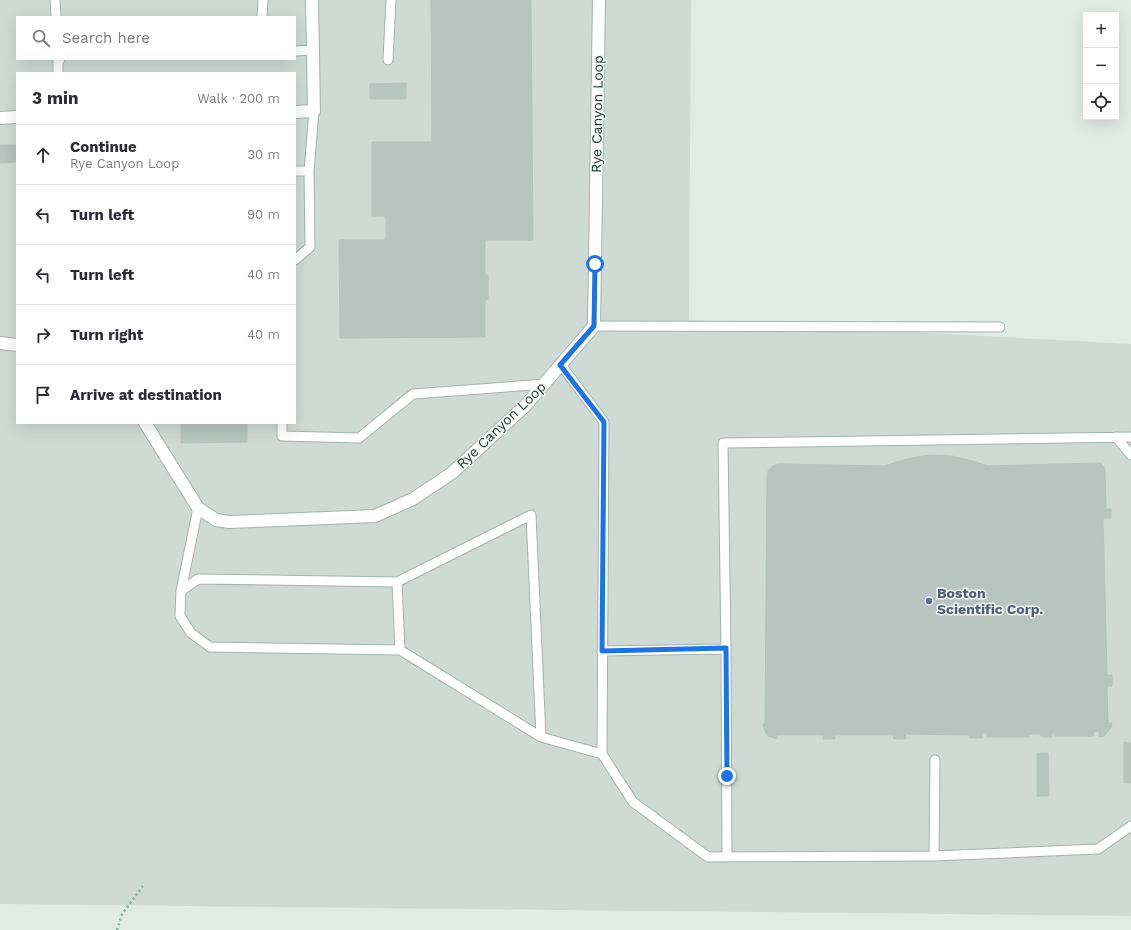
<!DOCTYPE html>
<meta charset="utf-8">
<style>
body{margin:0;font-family:"Work Sans",sans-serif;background:#f2f2f3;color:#2b2b33}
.controls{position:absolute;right:12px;top:12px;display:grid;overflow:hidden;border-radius:0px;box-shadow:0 4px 16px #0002}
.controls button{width:36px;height:36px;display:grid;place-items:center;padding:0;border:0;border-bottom:1px solid #e1e1e2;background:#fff;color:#2b2b33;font:20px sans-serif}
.stop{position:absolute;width:12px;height:12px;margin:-9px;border:3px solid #1a73e8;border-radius:50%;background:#fff}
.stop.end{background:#1a73e8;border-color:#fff;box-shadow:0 1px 4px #0008}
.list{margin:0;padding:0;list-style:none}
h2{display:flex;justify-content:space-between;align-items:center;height:52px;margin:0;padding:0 16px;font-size:17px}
h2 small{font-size:13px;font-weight:400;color:#7c7c81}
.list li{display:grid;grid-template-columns:26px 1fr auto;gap:12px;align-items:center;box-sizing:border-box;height:60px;padding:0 16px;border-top:1px solid #e1e1e2}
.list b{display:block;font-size:15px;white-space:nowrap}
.list p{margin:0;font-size:13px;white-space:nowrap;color:#7c7c81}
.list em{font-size:13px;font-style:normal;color:#7c7c81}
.icon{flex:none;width:22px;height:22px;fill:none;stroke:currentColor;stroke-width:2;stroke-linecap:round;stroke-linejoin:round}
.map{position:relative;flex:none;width:1131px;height:930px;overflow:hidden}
.search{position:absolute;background:#fff;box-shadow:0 4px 16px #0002;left:16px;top:16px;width:280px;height:44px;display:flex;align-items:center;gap:10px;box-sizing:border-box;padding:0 14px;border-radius:0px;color:#7c7c81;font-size:15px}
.panel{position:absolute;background:#fff;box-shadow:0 4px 16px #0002;left:16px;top:72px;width:280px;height:352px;border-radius:0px}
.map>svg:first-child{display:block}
.built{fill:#cfdad5;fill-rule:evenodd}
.building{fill:#b6c5bf;stroke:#b3c4bd}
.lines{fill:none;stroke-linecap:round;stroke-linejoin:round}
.lane-casing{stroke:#a4b2ad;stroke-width:11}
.street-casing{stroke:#a4b2ad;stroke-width:14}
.path{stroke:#82ada0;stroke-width:2.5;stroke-dasharray:2 3;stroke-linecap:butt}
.lane{stroke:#fff;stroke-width:9}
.street{stroke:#fff;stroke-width:12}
.route{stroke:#1a73e8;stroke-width:5}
.service-dot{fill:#5c6f8a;stroke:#f1f7f4;stroke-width:1.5}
.labels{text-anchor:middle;stroke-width:3;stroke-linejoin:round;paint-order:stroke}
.street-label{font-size:14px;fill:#223a34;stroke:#f1f7f4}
.service-label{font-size:14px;font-weight:bold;fill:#4e5e75;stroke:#f1f7f4;text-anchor:start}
</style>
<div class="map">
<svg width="1131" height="930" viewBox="0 0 1131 930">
<rect width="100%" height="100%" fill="#e1ebe6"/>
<!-- built -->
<path class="built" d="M0 0H691L689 320 1131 344V916L0 904ZM17 17H295V59H17ZM17 73H295V423H17Z"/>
<!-- building -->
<path class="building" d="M431 0H531L533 240H485V275H488V299L485 300V337L340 338 339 240H386V216H372V142H432Z
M406 83V99H370V84Z
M0 145H17V162L0 163Z
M181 423H247V442L181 443Z
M929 455 952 456 973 461 988 466 1095 463H1101L1103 466 1105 470 1106 509H1111V518H1103L1107 675H1112V686H1107L1108 723H1112L1111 728 1104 736 1099 737V731L1094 732 1093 736H1054V733H1052V737H1041V734H1028L1029 737H987V733H982V738H970V735L905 734 906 739H894L893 735H835V739H823V735H777V739L768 736 765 731 763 725 765 723 767 476 768 471 774 465 779 464 885 466 899 461 911 458Z
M1124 742 1131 743V783H1124Z
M1037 753H1048L1049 796H1037Z"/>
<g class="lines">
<defs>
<path id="lane" d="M55 0 56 17
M262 17 263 0
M295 51 313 50
M388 60 391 0
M58 73V59H60
M295 171H309L310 247 295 260
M309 171 314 111
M594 326 1000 327
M561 365 604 422 602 754 633 802 708 857 934 856 935 760
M282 423V436L359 438 413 394 545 384
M1116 437 1131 455
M397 582 198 579 181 591 180 616 191 633 210 647 400 650
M181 591 198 508
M726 649 723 443 1131 437
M602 651 726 649 727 857
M541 737 531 515 397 582 400 650 541 737 602 754
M934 856 1098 849 1131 826"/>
<path id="street" d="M295 112 314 111 312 0
M0 118 17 117
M0 343 17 345
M145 423 198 508 216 520 229 522 375 516 413 499 452 473 525 406 594 326 599 0"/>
</defs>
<!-- lane casing -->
<use href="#lane" class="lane-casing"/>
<!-- street casing -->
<use href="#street" class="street-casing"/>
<!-- path -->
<path class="path" d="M117 930 122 914 143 886"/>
<!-- lane -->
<use href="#lane" class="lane"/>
<!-- street -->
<use href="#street" class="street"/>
</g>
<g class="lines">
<!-- route -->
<path class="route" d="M595 264 594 326 560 365 604 422 602 651 726 648 727 776"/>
</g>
<!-- markers -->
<circle class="service-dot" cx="929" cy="601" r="4"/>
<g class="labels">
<!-- street labels -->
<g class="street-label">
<text transform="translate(597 114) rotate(-89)" y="5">Rye Canyon Loop</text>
<text transform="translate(501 425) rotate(-44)" y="5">Rye Canyon Loop</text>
</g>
<!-- service labels -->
<g class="service-label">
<text x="937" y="598">Boston<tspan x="937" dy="16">Scientific Corp.</tspan></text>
</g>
</g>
</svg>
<div class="controls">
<button>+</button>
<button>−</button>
<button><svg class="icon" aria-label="locate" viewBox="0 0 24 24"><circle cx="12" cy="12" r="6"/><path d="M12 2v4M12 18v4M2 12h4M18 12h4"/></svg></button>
</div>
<div class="stop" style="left:595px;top:264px"></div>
<div class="stop end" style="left:727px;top:776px"></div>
<div class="search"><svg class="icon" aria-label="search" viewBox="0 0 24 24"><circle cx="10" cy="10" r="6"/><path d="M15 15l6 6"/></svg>Search here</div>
<section class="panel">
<h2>3 min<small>Walk · 200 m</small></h2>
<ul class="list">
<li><svg class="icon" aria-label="ahead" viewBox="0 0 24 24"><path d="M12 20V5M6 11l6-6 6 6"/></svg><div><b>Continue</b><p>Rye Canyon Loop</p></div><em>30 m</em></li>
<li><svg class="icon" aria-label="left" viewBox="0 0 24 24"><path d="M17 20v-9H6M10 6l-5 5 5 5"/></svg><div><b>Turn left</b></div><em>90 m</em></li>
<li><svg class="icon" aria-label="left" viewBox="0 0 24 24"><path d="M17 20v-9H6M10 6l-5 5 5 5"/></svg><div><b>Turn left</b></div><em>40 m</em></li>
<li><svg class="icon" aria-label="right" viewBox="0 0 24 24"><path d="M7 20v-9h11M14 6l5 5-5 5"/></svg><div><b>Turn right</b></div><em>40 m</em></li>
<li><svg class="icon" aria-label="arrive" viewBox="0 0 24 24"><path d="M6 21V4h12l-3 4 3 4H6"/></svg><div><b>Arrive at destination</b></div></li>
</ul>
</section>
</div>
